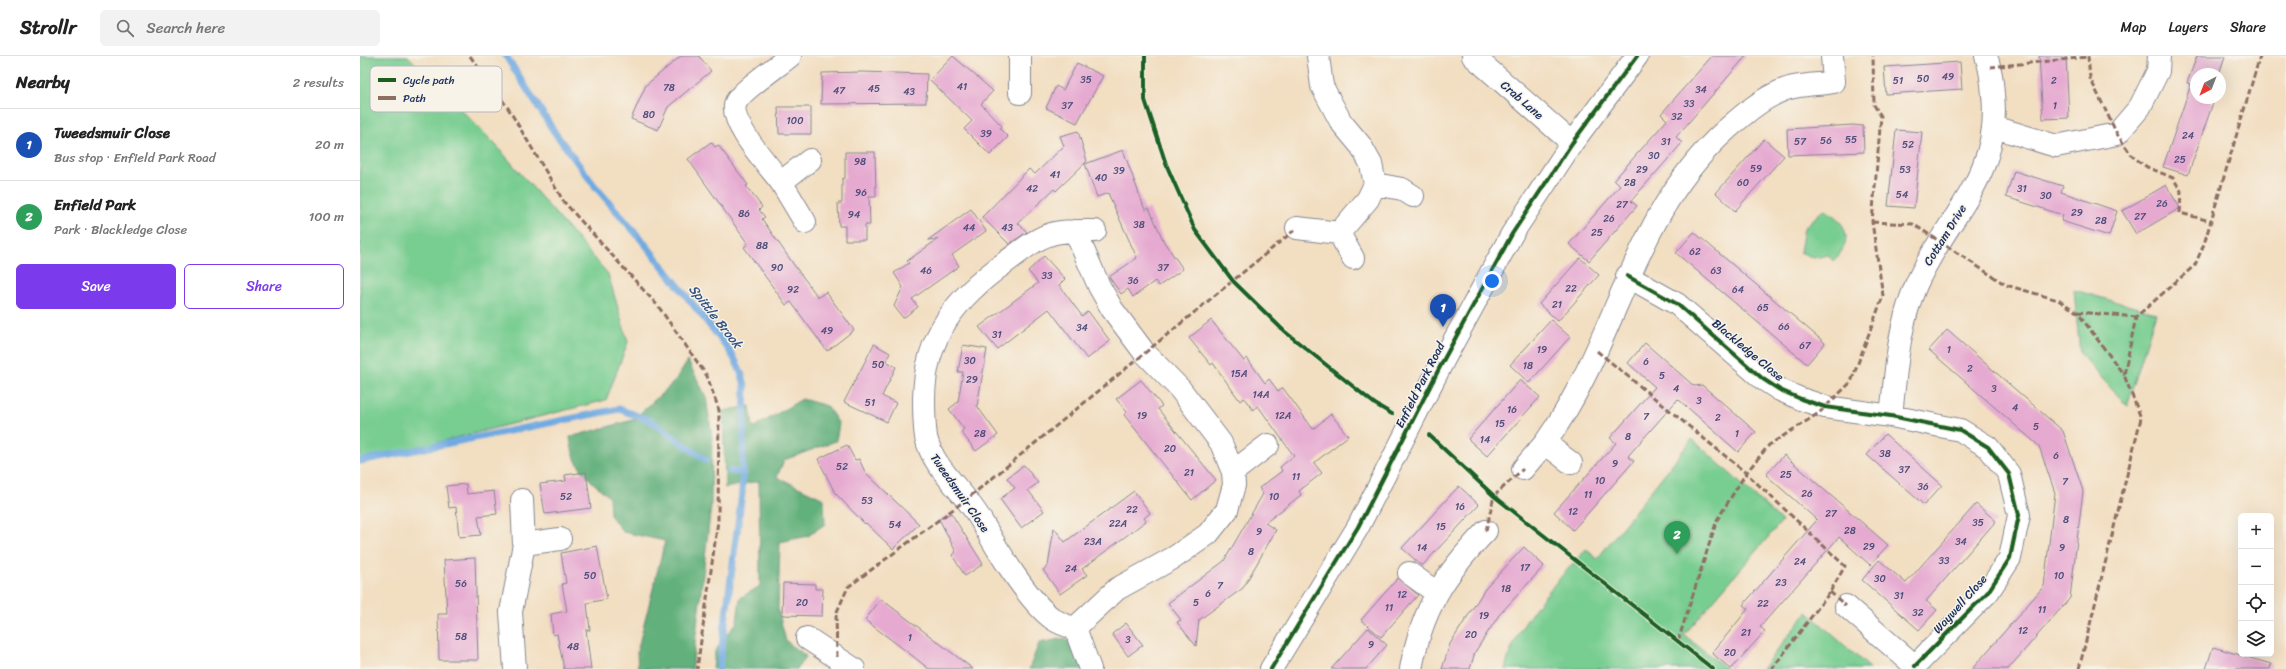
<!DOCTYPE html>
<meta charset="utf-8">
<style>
body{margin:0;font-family:Sriracha,sans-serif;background:#f2f2f2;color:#222}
.controls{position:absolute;right:12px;bottom:12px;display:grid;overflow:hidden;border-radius:6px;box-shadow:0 4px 16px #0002}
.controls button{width:36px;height:36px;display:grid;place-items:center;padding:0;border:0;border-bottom:1px solid #e0e0e0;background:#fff;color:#222;font:20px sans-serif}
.compass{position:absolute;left:1830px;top:12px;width:36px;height:36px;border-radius:50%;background:#fff;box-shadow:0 4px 16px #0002;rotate:222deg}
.you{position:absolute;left:1132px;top:225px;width:14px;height:14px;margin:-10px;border:3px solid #fff;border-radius:50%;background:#1a73e8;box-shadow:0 0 0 6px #1a73e833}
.badge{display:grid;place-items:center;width:26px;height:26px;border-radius:50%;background:#7c3aed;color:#fff;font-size:13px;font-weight:700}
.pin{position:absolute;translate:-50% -33px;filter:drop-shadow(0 1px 2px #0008)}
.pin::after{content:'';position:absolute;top:21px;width:14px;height:12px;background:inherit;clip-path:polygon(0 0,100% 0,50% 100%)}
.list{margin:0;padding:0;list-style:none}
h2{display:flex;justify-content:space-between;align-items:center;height:52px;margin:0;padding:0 16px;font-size:17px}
h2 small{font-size:13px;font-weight:400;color:#767676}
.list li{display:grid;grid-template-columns:26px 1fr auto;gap:12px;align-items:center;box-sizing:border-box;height:72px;padding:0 16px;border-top:1px solid #e0e0e0}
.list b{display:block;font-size:15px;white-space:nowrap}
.list p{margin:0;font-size:13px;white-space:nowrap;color:#767676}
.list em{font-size:13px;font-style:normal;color:#767676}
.actions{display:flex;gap:8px;padding:12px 16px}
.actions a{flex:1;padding:9px 0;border:1px solid #7c3aed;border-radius:6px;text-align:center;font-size:14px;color:#7c3aed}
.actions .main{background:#7c3aed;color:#fff}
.icon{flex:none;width:22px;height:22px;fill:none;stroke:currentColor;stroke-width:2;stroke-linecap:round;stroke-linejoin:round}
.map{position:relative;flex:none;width:1926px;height:613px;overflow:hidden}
header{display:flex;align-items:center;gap:24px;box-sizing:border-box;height:56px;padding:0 20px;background:#fff;border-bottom:1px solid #e0e0e0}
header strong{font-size:19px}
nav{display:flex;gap:22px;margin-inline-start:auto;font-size:14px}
.search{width:280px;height:36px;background:#f2f2f2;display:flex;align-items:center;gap:10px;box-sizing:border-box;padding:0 14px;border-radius:6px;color:#767676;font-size:15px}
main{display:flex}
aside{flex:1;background:#fff}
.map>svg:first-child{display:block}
.green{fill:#78cd91;stroke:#4a7e78}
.forest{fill:#62b07b;stroke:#3e706c}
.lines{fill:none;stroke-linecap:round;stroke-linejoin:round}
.stream{stroke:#71aae1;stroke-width:7}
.building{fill:#e6aad1}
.minor-casing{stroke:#868690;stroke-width:24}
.minor{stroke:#fff;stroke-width:22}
.quiet{stroke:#8d6e63;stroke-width:3;stroke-dasharray:6 3;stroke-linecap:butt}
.cycleway-casing{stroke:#f7f3e8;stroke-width:6}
.cycleway{stroke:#1b5e20;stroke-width:4}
.labels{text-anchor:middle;stroke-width:3;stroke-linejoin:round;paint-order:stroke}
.number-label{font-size:10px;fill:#4e4e7b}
.street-label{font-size:12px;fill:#1b2f5e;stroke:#f7f3e8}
.water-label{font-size:13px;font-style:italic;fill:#355485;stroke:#f7f3e8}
.key{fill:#f7f3e8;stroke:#b5b8bf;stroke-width:1}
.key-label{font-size:11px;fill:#1b2f5e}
</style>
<header>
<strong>Strollr</strong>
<div class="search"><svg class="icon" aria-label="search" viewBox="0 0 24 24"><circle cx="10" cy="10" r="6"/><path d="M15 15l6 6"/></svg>Search here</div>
<nav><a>Map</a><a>Layers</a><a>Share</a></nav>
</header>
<main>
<aside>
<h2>Nearby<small>2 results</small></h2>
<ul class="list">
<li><span class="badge" style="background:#1a4fb4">1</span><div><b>Tweedsmuir Close</b><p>Bus stop · Enfield Park Road</p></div><em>20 m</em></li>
<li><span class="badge" style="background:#2e9e5b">2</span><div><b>Enfield Park</b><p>Park · Blackledge Close</p></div><em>100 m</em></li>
</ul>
<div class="actions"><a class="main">Save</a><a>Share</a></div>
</aside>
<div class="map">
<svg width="1926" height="613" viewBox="0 0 1926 613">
<rect width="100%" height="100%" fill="#f7f3e8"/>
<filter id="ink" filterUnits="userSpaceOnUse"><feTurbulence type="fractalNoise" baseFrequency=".025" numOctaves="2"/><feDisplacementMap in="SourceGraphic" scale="8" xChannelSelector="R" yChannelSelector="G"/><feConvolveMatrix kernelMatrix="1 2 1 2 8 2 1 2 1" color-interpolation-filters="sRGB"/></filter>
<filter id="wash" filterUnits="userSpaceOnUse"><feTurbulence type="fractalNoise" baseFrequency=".012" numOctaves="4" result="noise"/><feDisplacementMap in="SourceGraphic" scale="16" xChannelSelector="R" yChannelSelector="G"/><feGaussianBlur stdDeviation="0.9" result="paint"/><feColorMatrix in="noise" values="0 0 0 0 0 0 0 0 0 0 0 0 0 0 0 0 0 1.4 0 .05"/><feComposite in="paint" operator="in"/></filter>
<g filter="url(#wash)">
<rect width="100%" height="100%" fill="#f2dec1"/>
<!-- green -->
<path class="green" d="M0 0H48L134 87 248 218 268 286 246 344 0 406Z
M1464 153C1487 166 1495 185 1473 205L1468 199 1454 202 1440 196 1444 172Z
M1714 234 1796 257 1767 350 1720 298Z
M1332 383 1422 465 1324 579 1367 613H1145C1156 566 1195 528 1226 493L1237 503Z
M1447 556 1511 613H1402Z"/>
<!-- forest -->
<path class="forest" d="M328 305 346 341 352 381 351 450 332 613H278L277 596 305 485 263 476 250 459 249 441C227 421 213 412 210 381L273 364 314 326Z
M442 343 467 350 479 368 476 385 424 404 417 421 464 443 465 468 448 480 420 486 418 554 426 585 446 600 437 613H353L355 595 377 566 380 542 400 530 399 425 365 432 363 355 390 350 393 372Z
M705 582 719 596 727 613H669L679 587Z"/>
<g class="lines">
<!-- stream -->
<path class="stream" d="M146 0 195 77 234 129 285 188 367 291C376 304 382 315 385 330L382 437 359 613
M0 405 259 353 291 365 346 404
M370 415 383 417"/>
</g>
<g id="blocks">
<!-- building -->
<path class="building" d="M321 0H339L351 15 308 51 298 74 271 63 286 29Z
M593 0 633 35 621 48 642 70 640 73 648 81 630 99 604 73 612 65 570 24Z
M1352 0H1386L1316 81 1322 87 1271 145 1277 150 1229 205 1209 188 1260 130 1254 124 1307 64 1301 58Z
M1679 0H1706L1709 62 1683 63Z
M1837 0H1865L1859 18H1836V42H1851L1850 46 1853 47 1828 119 1803 111 1831 28 1827 27Z
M1600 6 1602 33 1526 38 1524 11Z
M717 7 743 20 717 67 686 52 696 30 703 34Z
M501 16 567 18 566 47 461 48 462 17Z
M418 51H451V78H419Z
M1493 69 1503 70 1504 96 1428 99 1427 73Z
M1536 74 1562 76 1554 152 1528 150Z
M718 75 727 105 696 135 694 133 658 167 667 176 649 188 622 161 669 113 675 118 704 90 700 80Z
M1404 83 1424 100 1375 155 1356 137Z
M351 86 355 91 358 89 388 129 386 130 402 151 399 154 405 161 402 163 434 209 458 241 466 236 494 274 467 295 431 246 426 249 399 212 384 191 388 188 328 103Z
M763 94 785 154 789 152 804 186 823 213 799 230 795 225 773 241 768 233 761 238 749 221 777 202 748 137 737 141 725 108Z
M485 96H515L516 141H509L510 169H505V184H485V170H479L478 147H482V123L485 122Z
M1654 115 1703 130 1701 136 1757 155 1749 180 1701 165 1703 159 1646 141Z
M1806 129 1820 152 1776 178 1762 155Z
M611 153 626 175 592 199 599 210 552 243 558 251 543 262 534 250 543 231 534 217 549 207 547 205 578 183 568 184Z
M1334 176 1465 287 1447 308 1316 197Z
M684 200 705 223 699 229 722 260 728 255 750 285 727 303 689 253 637 293 619 271 678 227 668 215Z
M1220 202 1239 219 1198 265 1179 248Z
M851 264 884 305 887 302 905 327 909 323 918 335 923 332 953 373 971 358 988 380 954 407 962 417 939 435 941 439 905 467 916 474 883 532 839 564 836 590 817 566 821 564 808 547 864 505 903 438 899 432 922 415 920 411 934 400 898 350 893 354 884 342 880 345 853 307 851 309 829 282Z
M1191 264 1210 281 1169 327 1150 309Z
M1587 274 1703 375 1723 435 1710 542 1648 613H1612L1684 530 1695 437 1679 390 1569 294Z
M1285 287 1334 330 1342 329 1396 376 1378 396 1318 343 1268 400 1274 405 1213 474 1194 456 1256 387 1250 382 1295 331 1268 307Z
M514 288 530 297 526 305 536 311 522 340 536 347 527 366 484 346Z
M603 289 627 293 617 350 638 379 616 395 601 376 604 373 589 353 598 346 603 316H598Z
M781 324 802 350 798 353 856 424 832 444 764 359 767 356 756 343Z
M1160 324 1180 341 1127 400 1108 383Z
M1525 378 1582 429 1564 449 1507 399Z
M487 389 495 404 499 403 505 416 559 468 533 493 506 467 505 468 475 437 458 403Z
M1424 399 1528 489 1510 509 1479 481 1400 571 1405 575 1371 613 1352 597 1388 553 1383 549 1457 464 1406 419Z
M664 409 678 427 668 434 684 455 661 472 640 443 655 432 647 422Z
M226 416 231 452 185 458 180 428 206 425 205 419Z
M106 428 107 438 134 435 137 458 118 460 121 479 99 481 96 451 89 452 86 430Z
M1099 430 1119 449 1062 510 1042 492Z
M774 435 790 457 784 462 786 465 722 513 727 519 700 538 683 514 688 510 694 472 705 486Z
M1616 448 1636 465 1566 545 1577 554 1559 574 1502 524 1519 504 1546 527Z
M591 457 623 508 605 520 592 499 596 496 579 463Z
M237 490 247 543 227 547 230 574H226L231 613H204L197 578 193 579 191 558 207 555 202 528 206 527 201 497Z
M1164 491 1184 510 1139 559 1115 596 1110 613H1082L1090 588 1125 533Z
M115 502 118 604H79L78 558H87L84 504Z
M1038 522 1058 539 1021 581 1001 564Z
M423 527 455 528V533H463L462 560 422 559Z
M521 543 570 580 613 613H569L554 601 505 564Z
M766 567 783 589 768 600 752 578Z
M1008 572 1027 589 1006 613H971Z
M1853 591 1911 608 1910 613H1846Z"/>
</g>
</g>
<g filter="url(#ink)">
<use href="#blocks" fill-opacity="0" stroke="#868690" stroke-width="1"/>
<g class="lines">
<defs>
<path id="minor" d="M958 0 962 30 981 66 1001 90 1011 108 1015 128 1008 143 979 177
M1113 0 1212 87
M660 37V0
M1634 71 1696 90 1757 78 1780 51 1798 15 1799 0
M421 126C409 110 367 65 376 46 382 34 418 10 430 0
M1015 128 1042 133 1053 140
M445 166 421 126 450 104
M937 172 979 177 993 202
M1267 220 1317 248 1403 323 1420 334 1441 343 1465 351 1531 360 1600 374 1628 391 1649 418 1659 459 1650 502 1628 536 1555 610
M1531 360C1536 315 1538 271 1556 229 1586 160 1642 121 1633 39 1632 25 1631 13 1626 0
M1185 387C1258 286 1270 160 1367 73 1383 59 1400 44 1421 35 1436 28 1458 29 1474 26L1472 0
M1163 413 1185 387 1211 407
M873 416 908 389
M164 488 200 483
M1049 517 1077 537
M1486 550 1555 610V613
M715 572C707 570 699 567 693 563 669 546 636 492 622 466 606 436 573 414 566 381 564 368 564 354 564 342 565 279 597 241 646 206 661 195 677 181 695 177 708 174 722 175 735 175
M715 572 757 533 815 501 848 478 867 454 874 429 873 416 861 387 820 333 784 296 752 253 739 230 715 175
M715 572 730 613
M447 582 494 613
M155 613 151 556 164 488 162 444
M911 613 998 471 1084 303 1152 178 1212 87 1277 0
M1051 613C1062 553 1084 519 1126 475"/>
</defs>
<!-- minor casing -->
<use href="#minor" class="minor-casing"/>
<!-- minor -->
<use href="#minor" class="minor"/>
<!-- quiet -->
<path class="quiet" d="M110 0 148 52 204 146 298 250 347 320 359 354 358 465 337 613
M1728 0 1730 22 1757 78 1772 100 1787 111 1813 122 1821 135 1820 157 1850 165
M1630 11 1728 1
M1512 166 1553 168 1646 229 1698 244 1717 256 1764 319
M1717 256 1776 261
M1237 295 1386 417 1485 510 1470 536 1412 613
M1126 475 1134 440 1163 413
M1470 536 1486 550
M1318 585 1357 464 1386 417 1409 389 1459 357 1491 326 1523 240 1512 166 1521 60 1514 49 1513 0
M477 601 476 558 488 531 607 443 937 172
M1719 613 1781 362 1764 319 1776 261 1835 209 1844 188 1900 0"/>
<defs>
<path id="cycleway" d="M785 0V44L806 108 835 174 873 225 924 275 1015 348 1032 358
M1267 220 1317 248 1403 323 1420 334 1441 343 1465 351 1531 360 1600 374 1628 391 1649 418 1659 459 1650 502 1628 536 1555 610
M1069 379 1134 440 1353 613
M911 613 998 471 1084 303 1152 178 1212 87 1277 0"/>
</defs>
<!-- cycleway casing -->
<use href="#cycleway" class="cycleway-casing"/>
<!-- cycleway -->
<use href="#cycleway" class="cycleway"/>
</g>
</g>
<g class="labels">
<!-- number labels -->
<g class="number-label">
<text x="1588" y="24">49</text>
<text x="1563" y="26">50</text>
<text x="726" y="27">35</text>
<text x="1538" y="28">51</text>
<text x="1694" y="28">2</text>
<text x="602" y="34">41</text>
<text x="309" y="35">78</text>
<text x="514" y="36">45</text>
<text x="1341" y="37">34</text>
<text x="479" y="38">47</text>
<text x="549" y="39">43</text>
<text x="1329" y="51">33</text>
<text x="707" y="53">37</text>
<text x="1695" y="53">1</text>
<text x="289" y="62">80</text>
<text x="1317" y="64">32</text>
<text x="435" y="68">100</text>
<text x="626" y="81">39</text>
<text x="1828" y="83">24</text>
<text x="1491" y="87">55</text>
<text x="1466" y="88">56</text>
<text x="1306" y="89">31</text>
<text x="1440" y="89">57</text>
<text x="1548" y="92">52</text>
<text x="1294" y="103">30</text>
<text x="1820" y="107">25</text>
<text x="500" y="109">98</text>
<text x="1396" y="116">59</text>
<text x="1282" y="117">29</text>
<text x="1545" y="117">53</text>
<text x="759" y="118">39</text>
<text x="695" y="122">41</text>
<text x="741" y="125">40</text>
<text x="1270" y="130">28</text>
<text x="1383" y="130">60</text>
<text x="672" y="136">42</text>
<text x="1662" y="136">31</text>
<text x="501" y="140">96</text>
<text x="1542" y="142">54</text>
<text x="1686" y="143">30</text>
<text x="1802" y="151">26</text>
<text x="1262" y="152">27</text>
<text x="1717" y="160">29</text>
<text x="384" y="161">86</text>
<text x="494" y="162">94</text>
<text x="1780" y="164">27</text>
<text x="1249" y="166">26</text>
<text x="1741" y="168">28</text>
<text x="779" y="172">38</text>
<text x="609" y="175">44</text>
<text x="647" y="175">43</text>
<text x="1237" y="180">25</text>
<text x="402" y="193">88</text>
<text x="1335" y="199">62</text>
<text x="417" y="215">90</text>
<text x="803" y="215">37</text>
<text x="566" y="218">46</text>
<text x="1356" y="218">63</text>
<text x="687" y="223">33</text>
<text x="773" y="228">36</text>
<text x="1211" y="236">22</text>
<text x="433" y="237">92</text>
<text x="1378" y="237">64</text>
<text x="1197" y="252">21</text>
<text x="1403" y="255">65</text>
<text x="1424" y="274">66</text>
<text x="722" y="275">34</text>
<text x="467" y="278">49</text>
<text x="637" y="282">31</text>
<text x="1445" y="293">67</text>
<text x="1182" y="297">19</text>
<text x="1589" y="297">1</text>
<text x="610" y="308">30</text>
<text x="1286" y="309">6</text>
<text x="518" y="312">50</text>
<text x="1168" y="313">18</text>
<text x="1610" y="316">2</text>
<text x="879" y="321">15A</text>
<text x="1302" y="323">5</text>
<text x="612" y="327">29</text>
<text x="1316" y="336">4</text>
<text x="1634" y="336">3</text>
<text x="901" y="342">14A</text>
<text x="1339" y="348">3</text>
<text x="510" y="350">51</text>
<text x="1655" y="355">4</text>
<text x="1152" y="357">16</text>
<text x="782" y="363">19</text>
<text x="923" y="363">12A</text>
<text x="1286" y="364">7</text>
<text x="1358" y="365">2</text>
<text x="1140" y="371">15</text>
<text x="1676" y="374">5</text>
<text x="620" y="381">28</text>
<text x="1377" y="381">1</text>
<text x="1268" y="384">8</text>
<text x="1125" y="387">14</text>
<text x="810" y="396">20</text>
<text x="1525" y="401">38</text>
<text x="1696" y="403">6</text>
<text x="1255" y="411">9</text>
<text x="482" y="414">52</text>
<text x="1544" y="417">37</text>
<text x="829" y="420">21</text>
<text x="1426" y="422">25</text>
<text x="936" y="424">11</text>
<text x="1240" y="428">10</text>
<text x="1705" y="429">7</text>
<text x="1563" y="434">36</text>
<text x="1447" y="441">26</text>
<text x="1228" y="442">11</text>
<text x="206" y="444">52</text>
<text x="914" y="444">10</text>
<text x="507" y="448">53</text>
<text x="1100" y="454">16</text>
<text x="772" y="457">22</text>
<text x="1213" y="459">12</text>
<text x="1471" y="461">27</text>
<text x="1706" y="467">8</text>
<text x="1618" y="470">35</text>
<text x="758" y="471">22A</text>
<text x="535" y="472">54</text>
<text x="1081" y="474">15</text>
<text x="1490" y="478">28</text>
<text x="899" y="479">9</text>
<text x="733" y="489">23A</text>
<text x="1601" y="489">34</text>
<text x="1509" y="494">29</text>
<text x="1062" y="495">14</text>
<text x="1702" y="495">9</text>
<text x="891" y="499">8</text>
<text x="1584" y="508">33</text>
<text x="1440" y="509">24</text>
<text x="1165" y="515">17</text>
<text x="711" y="516">24</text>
<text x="230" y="523">50</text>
<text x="1699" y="523">10</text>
<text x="1520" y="526">30</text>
<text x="1421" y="530">23</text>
<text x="101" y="531">56</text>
<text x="860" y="533">7</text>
<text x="1146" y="536">18</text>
<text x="848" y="541">6</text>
<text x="1042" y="542">12</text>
<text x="1539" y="543">31</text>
<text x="442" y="550">20</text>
<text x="836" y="550">5</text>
<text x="1403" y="551">22</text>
<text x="1029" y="555">11</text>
<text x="1682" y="557">11</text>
<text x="1558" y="560">32</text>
<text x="1124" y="563">19</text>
<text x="1663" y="578">12</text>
<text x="1386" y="580">21</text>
<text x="1111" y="582">20</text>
<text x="101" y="584">58</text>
<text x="550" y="585">1</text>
<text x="768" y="587">3</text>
<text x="1011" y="592">9</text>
<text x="213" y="594">48</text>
<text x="1370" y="600">20</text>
</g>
<!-- street labels -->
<g class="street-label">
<text transform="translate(1162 44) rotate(41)" y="4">Crab Lane</text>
<text transform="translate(1585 179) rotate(-58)" y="4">Cottam Drive</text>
<text transform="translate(1388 294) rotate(40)" y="4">Blackledge Close</text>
<text transform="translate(1060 329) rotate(-63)" y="4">Enfield Park Road</text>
<text transform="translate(600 437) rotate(55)" y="4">Tweedsmuir Close</text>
<text transform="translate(1600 548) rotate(-48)" y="4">Waywell Close</text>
</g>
<!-- water labels -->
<g class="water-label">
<text transform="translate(356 260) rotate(52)" y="5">Spittle Brook</text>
</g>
</g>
<!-- legend -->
<rect x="10" y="10" width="132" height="46" rx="6" class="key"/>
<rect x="18" y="22" width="18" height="4" fill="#1b5e20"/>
<rect x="18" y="40" width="18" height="4" fill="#8d6e63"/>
<g class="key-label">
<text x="43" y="28">Cycle path</text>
<text x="43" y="46">Path</text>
</g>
</svg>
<div class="controls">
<button>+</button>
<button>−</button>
<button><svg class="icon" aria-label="locate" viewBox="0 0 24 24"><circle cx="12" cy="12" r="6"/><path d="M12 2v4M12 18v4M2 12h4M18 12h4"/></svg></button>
<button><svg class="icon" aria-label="layers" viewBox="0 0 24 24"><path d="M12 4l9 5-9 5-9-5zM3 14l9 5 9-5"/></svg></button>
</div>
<svg class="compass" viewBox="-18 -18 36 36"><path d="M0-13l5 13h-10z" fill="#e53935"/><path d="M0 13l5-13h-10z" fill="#767676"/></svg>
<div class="you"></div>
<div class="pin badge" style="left:1083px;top:271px;background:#1a4fb4">1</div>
<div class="pin badge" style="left:1317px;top:498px;background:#2e9e5b">2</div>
</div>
</main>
